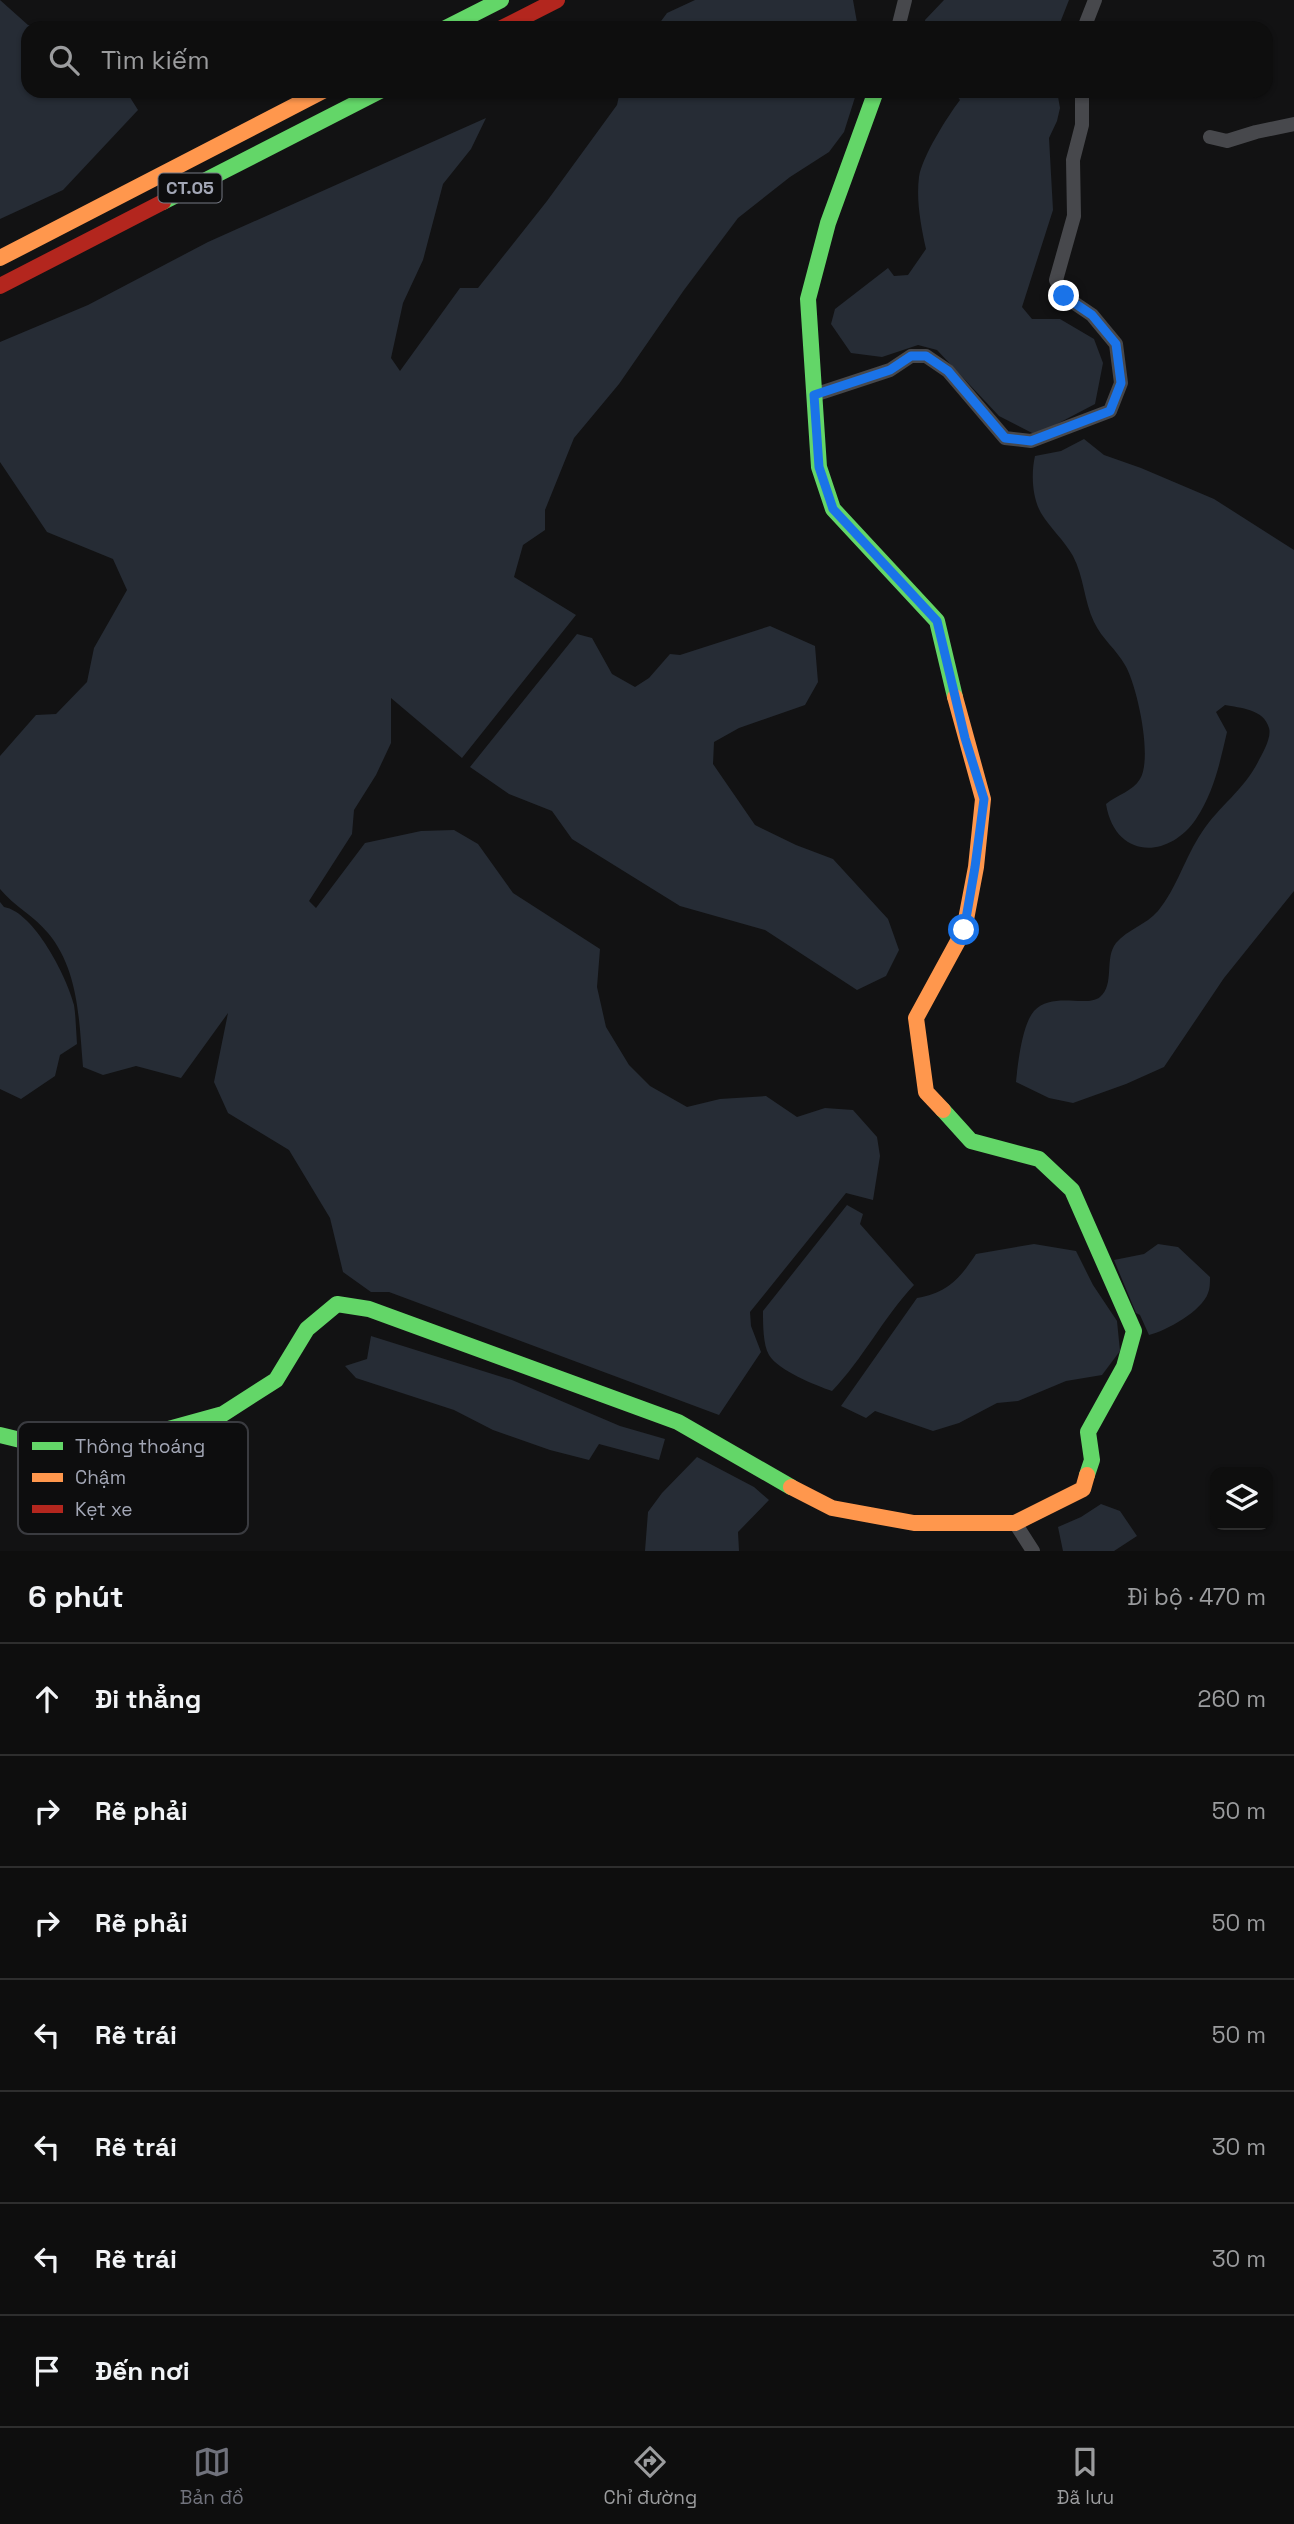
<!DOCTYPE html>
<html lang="vi">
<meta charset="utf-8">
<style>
body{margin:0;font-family:"Space Grotesk",sans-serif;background:#171717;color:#f1f3f6}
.controls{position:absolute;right:21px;bottom:21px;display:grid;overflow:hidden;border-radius:14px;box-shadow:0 2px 5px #0004}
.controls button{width:63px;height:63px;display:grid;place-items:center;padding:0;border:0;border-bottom:2px solid #2e2e2e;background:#0e0e0e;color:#f1f3f6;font:35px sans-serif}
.stop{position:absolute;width:21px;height:21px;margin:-16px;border:5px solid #1a73e8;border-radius:50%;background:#fff}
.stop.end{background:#1a73e8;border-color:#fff;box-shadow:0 2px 7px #0008}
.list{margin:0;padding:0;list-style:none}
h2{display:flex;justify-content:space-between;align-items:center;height:91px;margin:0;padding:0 28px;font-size:30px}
h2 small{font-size:23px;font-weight:400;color:#9b9c9e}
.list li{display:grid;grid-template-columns:46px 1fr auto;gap:21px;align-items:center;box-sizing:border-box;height:112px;padding:0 28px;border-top:2px solid #2e2e2e}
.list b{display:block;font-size:26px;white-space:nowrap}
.list em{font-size:23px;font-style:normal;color:#9b9c9e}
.icon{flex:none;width:38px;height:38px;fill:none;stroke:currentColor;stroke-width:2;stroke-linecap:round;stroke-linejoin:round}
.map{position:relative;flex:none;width:1294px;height:1551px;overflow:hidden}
.search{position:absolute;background:#0e0e0e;box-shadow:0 2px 5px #0004;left:21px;right:21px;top:21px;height:77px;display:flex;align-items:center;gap:18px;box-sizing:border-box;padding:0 24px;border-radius:21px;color:#9b9c9e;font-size:26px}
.sheet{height:875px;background:#0e0e0e}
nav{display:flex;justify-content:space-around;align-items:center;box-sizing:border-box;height:98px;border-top:2px solid #2e2e2e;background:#0e0e0e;font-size:19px;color:#9b9c9e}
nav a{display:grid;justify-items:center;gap:4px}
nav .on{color:#70727c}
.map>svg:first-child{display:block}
.water{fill:#262c35}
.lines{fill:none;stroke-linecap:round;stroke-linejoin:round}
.street{stroke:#47484c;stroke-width:14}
.fast{stroke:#63d668;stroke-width:16}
.slow{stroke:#ff974d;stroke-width:16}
.jam{stroke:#b3261e;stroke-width:16}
.route{stroke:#1a73e8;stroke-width:9}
.labels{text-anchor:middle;stroke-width:7;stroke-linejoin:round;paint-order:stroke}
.shield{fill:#0d0d0e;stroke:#757883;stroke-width:2}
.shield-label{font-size:18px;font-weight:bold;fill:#a2a6b5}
.key{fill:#0d0d0e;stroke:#3a3b40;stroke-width:2}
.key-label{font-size:19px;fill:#a2a6b5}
</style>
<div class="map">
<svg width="1294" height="1551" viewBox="0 0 1294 1551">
<rect width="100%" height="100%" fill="#121213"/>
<!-- water -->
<path class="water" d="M0 0 28 25 55 28H28V91H126L138 110 63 190 0 219Z
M695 0H853L858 28H656L667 13Z
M944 0H1069L1058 28H926L925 20Z
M620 91H857L844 132 829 152 790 177 738 218 684 290 619 384 574 438 545 510V530L523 545 514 577 576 615 462 758 391 698V743L376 775 354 810 352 834 309 901 316 908 365 843 421 831 454 830 478 844 513 893 600 949 597 987 606 1027 629 1065 650 1086 687 1107 720 1099 766 1096 797 1117 825 1108 853 1110 877 1137 880 1156 873 1200 846 1193 750 1312 751 1326 761 1352 719 1415 389 1292H371L343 1272 330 1218 289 1150 228 1113 214 1082 228 1013 181 1078 136 1066 103 1075 83 1067C79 1021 79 970 48 933 34 916 14 906 0 889V756L36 715 56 714 87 682 94 648 127 590 113 559 47 532 0 462V342L88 305 208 242 486 118 471 149 443 184 423 260 403 303 391 358 400 371 460 288H478L547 201 617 105Z
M953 91H1057L1060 108 1057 121 1049 138 1053 210 1022 307 1032 319H1060L1094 339 1103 363 1095 404 1036 435 999 416 937 350 918 345 882 357 851 353 831 324 835 309 888 268 894 276 908 275 926 249C921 226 916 201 919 177 922 157 947 117 960 100Z
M1084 439 1104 455 1141 468 1214 499 1294 550V891L1224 978 1164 1067 1126 1084 1073 1103 1049 1098 1016 1082C1018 1063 1022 1025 1034 1011 1053 991 1086 1008 1100 997 1115 985 1104 958 1116 943 1128 929 1146 925 1158 911 1177 888 1185 857 1202 832 1219 806 1243 791 1258 762 1262 754 1272 738 1269 728 1264 709 1240 708 1225 705L1216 712 1227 732C1220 762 1214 792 1196 819 1168 860 1115 859 1106 804 1117 795 1133 791 1140 779 1153 758 1137 685 1125 665 1116 649 1102 639 1094 622 1084 601 1084 577 1073 556 1064 540 1050 528 1041 513 1032 497 1031 473 1035 456L1061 451Z
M770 626 815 646 818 682 805 705 739 728 714 742 713 764 755 825 796 845 833 859 888 919 899 950 886 976 857 990 765 930 680 906 572 839 552 811 509 794 470 767 577 634 592 638 612 674 635 687 649 678 670 654 680 655Z
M0 902 4 907C34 912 67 977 74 1005 76 1018 76 1031 77 1044L60 1055 55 1076 21 1099 0 1089Z
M847 1205 863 1214 860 1224 914 1285C883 1318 863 1359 832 1391 815 1385 779 1371 769 1355 763 1345 763 1324 763 1311Z
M1034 1244 1076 1251 1093 1285 1117 1321 1120 1351 1102 1375 1066 1381 1018 1401 997 1403 959 1423 933 1431 875 1411 866 1418 841 1406 917 1298C948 1293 960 1278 976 1254Z
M1158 1244 1178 1247 1210 1277C1210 1282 1210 1289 1208 1293 1202 1311 1166 1331 1149 1335L1140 1315 1136 1313 1114 1260 1144 1254Z
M371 1336 512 1380 620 1426 665 1439 659 1460 599 1444 589 1460 550 1450 493 1430 454 1410 356 1378 345 1366 367 1359Z
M697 1457 754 1487 769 1500 738 1532 739 1551H645L648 1512 662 1493Z
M1101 1504 1120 1511 1137 1536 1114 1551H1063L1058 1527 1081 1517Z"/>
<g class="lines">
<!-- street -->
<path class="street" d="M898 28 905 0
M1084 28 1095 0
M1210 137 1227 141 1256 132 1294 124
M814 395 890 370 911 356H926L948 371 1005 438 1031 441 1110 411 1121 383 1116 344 1092 315 1064 296 1056 280 1074 216 1073 160 1082 125V91
M1015 1523 1033 1551"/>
<!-- fast -->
<path class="fast" d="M446 28 501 0
M876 91 828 223 808 299 819 467 833 509 937 621 955 697
M163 202 380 91
M943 1110 971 1141 1039 1159 1072 1190 1134 1331 1124 1367 1088 1432 1092 1460 1087 1475
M0 1435 78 1454 223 1414 276 1380 307 1329 337 1304 369 1309 678 1422 791 1487"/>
<!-- slow -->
<path class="slow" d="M0 258 323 91
M943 1110 926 1092 916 1018 964 930 976 867 983 799 955 697
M791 1487 832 1508 914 1523H1015L1083 1489 1087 1475"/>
<!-- jam -->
<path class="jam" d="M502 28 557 0
M0 286 163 202"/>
</g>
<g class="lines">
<!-- route -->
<path class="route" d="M964 930 975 867 984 799 965 738 937 621 833 509 819 467 814 395 890 370 911 356H926L948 371 1005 438 1031 441 1110 411 1121 383 1116 344 1092 315 1064 296"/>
</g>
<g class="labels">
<!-- shield labels -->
<rect class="shield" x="158.5" y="173.5" width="63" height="29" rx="5"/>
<g class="shield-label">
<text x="190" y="194">CT.05</text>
</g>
</g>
<!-- legend -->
<rect x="18" y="1422" width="230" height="112" rx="10" class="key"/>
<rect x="32" y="1442" width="31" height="8" fill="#63d668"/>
<rect x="32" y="1473" width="31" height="9" fill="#ff974d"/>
<rect x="32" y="1505" width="31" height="8" fill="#b3261e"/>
<g class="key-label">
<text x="75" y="1453">Thông thoáng</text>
<text x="75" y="1484">Chậm</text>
<text x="75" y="1516">Kẹt xe</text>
</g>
</svg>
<div class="controls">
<button><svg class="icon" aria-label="layers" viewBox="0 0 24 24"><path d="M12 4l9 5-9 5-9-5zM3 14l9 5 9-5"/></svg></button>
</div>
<div class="stop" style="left:964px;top:930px"></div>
<div class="stop end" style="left:1064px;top:296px"></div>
<div class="search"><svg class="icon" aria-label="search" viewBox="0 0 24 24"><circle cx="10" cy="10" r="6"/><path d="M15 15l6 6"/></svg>Tìm kiếm</div>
</div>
<section class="sheet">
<h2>6 phút<small>Đi bộ · 470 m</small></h2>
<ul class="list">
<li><svg class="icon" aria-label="ahead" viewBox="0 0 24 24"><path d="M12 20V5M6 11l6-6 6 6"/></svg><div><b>Đi thẳng</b></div><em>260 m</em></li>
<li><svg class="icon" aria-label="right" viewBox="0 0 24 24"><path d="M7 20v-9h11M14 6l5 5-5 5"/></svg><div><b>Rẽ phải</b></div><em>50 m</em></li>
<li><svg class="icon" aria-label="right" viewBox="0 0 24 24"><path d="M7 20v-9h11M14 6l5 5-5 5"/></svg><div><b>Rẽ phải</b></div><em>50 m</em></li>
<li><svg class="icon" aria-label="left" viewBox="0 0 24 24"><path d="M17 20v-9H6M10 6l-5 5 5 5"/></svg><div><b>Rẽ trái</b></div><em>50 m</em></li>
<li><svg class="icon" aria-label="left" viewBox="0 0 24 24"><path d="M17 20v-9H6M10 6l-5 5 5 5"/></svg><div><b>Rẽ trái</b></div><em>30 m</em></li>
<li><svg class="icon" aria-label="left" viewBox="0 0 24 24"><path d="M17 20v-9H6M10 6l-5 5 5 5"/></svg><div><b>Rẽ trái</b></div><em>30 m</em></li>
<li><svg class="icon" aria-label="arrive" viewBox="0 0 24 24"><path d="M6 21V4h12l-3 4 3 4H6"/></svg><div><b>Đến nơi</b></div></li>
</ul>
</section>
<nav>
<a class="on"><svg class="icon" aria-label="map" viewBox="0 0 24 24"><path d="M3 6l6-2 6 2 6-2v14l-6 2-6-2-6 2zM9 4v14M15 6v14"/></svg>Bản đồ</a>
<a><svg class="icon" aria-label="directions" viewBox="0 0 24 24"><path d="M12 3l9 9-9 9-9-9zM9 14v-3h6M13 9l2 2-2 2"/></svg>Chỉ đường</a>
<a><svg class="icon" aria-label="saved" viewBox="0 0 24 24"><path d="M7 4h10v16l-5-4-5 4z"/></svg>Đã lưu</a>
</nav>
